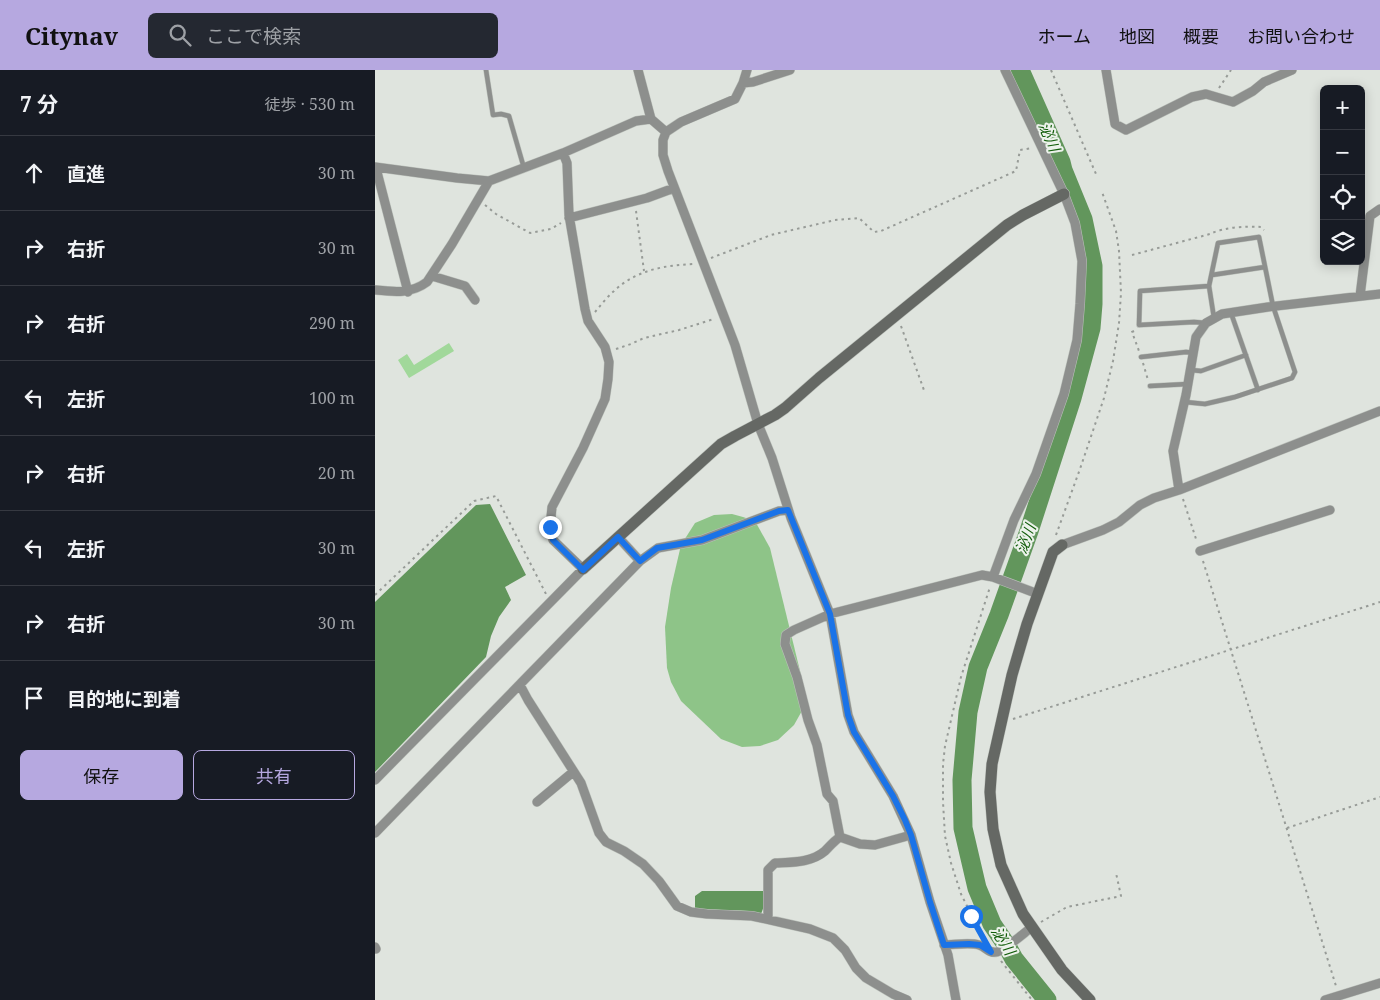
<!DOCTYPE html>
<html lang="ja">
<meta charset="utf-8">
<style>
body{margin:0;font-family:"Noto Serif","Noto Sans JP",serif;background:#242831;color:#f1f3f6}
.controls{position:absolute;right:15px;top:15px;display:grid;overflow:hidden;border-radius:8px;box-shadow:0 2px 12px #0003}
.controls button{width:45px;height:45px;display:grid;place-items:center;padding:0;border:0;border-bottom:1px solid #363941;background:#171b24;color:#f1f3f6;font:25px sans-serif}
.stop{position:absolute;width:15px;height:15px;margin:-11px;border:4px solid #1a73e8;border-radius:50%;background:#fff}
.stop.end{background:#1a73e8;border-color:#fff;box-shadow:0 1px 5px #0008}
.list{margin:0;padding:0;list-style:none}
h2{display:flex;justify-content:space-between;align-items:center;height:65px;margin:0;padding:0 20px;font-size:21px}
h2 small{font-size:16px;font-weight:400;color:#9ea1a6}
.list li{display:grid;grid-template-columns:32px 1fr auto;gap:15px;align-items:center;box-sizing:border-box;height:75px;padding:0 20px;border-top:1px solid #363941}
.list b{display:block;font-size:19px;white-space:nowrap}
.list em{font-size:16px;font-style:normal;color:#9ea1a6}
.actions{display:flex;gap:10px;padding:15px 20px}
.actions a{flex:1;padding:11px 0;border:1px solid #b6a8e0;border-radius:8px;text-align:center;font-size:18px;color:#b6a8e0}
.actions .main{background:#b6a8e0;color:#111}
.icon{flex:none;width:28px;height:28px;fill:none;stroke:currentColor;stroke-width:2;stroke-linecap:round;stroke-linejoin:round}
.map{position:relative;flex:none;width:1005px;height:930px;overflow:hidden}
header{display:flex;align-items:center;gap:30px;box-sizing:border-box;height:70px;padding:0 25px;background:#b6a8e0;color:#111}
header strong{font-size:24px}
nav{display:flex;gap:28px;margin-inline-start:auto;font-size:18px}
.search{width:350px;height:45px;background:#242831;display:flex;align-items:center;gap:12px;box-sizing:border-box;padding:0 18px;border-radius:8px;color:#9ea1a6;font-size:19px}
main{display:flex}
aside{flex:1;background:#171b24}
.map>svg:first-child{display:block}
.forest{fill:#8ec488}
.water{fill:#62965c}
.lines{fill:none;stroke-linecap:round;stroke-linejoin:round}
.river{stroke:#62965c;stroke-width:19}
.building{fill:#a1d89a}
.lane-casing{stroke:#bcc1bb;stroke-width:5.5}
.street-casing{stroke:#bcc1bb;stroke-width:10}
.secondary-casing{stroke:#bcc1bb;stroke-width:12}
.path{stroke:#979b97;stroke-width:2;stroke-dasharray:2.5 4;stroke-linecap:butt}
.lane{stroke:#8d8f8d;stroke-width:4.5}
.street{stroke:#8d8f8d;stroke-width:9}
.secondary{stroke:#656864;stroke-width:11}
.route{stroke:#1a73e8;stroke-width:6}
.labels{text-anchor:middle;stroke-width:4;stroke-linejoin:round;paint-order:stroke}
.water-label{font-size:15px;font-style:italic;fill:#125d0b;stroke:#ecf2eb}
</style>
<header>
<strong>Citynav</strong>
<div class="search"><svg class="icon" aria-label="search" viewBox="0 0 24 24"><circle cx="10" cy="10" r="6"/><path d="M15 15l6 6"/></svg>ここで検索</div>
<nav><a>ホーム</a><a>地図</a><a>概要</a><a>お問い合わせ</a></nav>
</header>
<main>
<aside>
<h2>7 分<small>徒歩 · 530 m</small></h2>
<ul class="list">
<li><svg class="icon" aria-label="ahead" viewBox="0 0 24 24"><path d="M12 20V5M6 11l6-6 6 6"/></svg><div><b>直進</b></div><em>30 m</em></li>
<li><svg class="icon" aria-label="right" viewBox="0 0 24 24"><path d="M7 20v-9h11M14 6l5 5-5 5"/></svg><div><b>右折</b></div><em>30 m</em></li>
<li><svg class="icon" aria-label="right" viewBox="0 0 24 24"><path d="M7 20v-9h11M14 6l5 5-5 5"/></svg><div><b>右折</b></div><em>290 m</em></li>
<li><svg class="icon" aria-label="left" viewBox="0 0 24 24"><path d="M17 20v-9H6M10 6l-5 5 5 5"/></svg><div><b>左折</b></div><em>100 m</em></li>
<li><svg class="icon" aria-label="right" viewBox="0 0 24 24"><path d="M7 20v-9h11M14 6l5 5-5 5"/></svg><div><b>右折</b></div><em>20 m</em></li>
<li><svg class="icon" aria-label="left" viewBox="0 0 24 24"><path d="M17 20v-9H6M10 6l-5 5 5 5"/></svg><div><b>左折</b></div><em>30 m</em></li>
<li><svg class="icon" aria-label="right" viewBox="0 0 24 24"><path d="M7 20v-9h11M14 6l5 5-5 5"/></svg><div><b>右折</b></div><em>30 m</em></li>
<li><svg class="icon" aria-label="arrive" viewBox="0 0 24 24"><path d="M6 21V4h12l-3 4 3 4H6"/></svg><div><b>目的地に到着</b></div></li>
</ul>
<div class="actions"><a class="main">保存</a><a>共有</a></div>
</aside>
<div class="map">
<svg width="1005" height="930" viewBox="0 0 1005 930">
<rect width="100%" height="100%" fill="#dfe4de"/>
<!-- forest -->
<path class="forest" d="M357 444 368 447 380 451 395 478 426 605 428 639 419 655 403 670 385 676 367 677 346 669 306 631 296 612 292 598 290 557 296 518 306 475 320 453 339 445Z"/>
<!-- water -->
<path class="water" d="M115 434 151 505 130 517 136 530 124 547 116 566 111 587 0 702V532L101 435Z
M327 821H389V836L386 844 374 841 320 839V826Z"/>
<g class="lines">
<!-- river -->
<path class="river" d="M645 0 686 92 688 100 708 149 718 196V234L716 258 697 328 654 461 624 545 603 597 593 642 587 710 588 758 602 818 617 854 632 876 639 889 672 930"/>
</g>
<!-- building -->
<path class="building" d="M74 273 79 281 34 308 23 290 32 284 39 295Z"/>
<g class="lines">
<defs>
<path id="lane" d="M111 0 118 45 126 44 134 46 149 98
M837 205 890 197
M856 243 883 320
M831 253 819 252 764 255 765 221 834 216
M766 287 811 282 819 283
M816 300 826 301 871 285
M775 316 813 314
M810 332 830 334 860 327 917 308 920 302 898 236 884 167 843 173 834 216 839 248"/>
<path id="street" d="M263 0 276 49 291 62
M372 0 368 13 360 29 306 52 291 62 288 70V85L293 101 360 275 383 354 397 388 416 448 455 544 473 645 479 662 518 726 536 765 555 832 573 885 581 930
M731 0 740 54 751 60 817 27 831 24 858 32 878 21 889 12 917 0
M368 13 378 12 415 0
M0 97 82 108 114 111 188 83 261 51 276 49
M1 98 33 222
M194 148 272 128 299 118
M57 206 90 216 100 230
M0 220C19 222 36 224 52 212L77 174 114 111
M985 226 995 146 1005 139
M804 420 798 381 811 325 821 267 831 253 847 244 893 237 1005 224
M243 467 265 491
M687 475 728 460 744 452 765 435 779 428 804 420 1005 341
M825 481 955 440
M618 507 639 450 661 404 689 324 702 270 705 234 707 191 700 153 689 124 630 0
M145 615 153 630 206 713 224 763 231 772 249 781 268 794 284 811 302 836 316 842 332 844 377 846 435 859 458 868 470 880 481 898 491 908 518 924 532 930
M0 710 208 499 178 470 175 457 177 437 208 378 230 329 233 309 234 292 230 277 213 251 210 239 194 145 192 93 188 83
M162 732 198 702
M0 763 265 491 283 478 327 470 404 441 413 440
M465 767 458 731 452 724 442 675 433 650 422 607 410 574 411 565 419 560 455 544 607 505 618 507 663 524
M465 767 485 774 500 775 536 765
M393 849V800L400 793C417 792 436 793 450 781 455 776 459 771 465 767
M569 875C580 875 594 872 604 875 611 877 614 884 622 882 631 879 649 863 657 857
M0 877 1 879
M950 930 1005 913"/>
<path id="secondary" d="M687 475 678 482 652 554 637 605 617 694 615 722 618 759 626 795 648 844 687 900 715 930
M208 499 346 374 360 366 400 345 410 338 444 308 632 155 648 145 689 124"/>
</defs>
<!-- lane casing -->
<use href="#lane" class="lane-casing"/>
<!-- street casing -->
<use href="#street" class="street-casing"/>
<!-- secondary casing -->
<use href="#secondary" class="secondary-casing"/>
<!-- path -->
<path class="path" d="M676 0 721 104
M844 18 856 0
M110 135 121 144 155 163 176 159 186 153
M261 141 269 201
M757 185 835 164C849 157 871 156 886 157L889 160
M336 188 396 165 460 150 484 148 499 162 506 161 641 101 645 80 657 78
M220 242C226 235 232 227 239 221 261 200 290 195 320 194
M526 256 550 323
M759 261 757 262 764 281
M241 279 256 274 269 268 304 260 339 249
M768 293 773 310
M808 429 822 472
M681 465 705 399 729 328 738 291 744 253 746 223 744 181 741 161 727 122
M828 491 961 916
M0 525 99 431 121 426 171 524
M638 649 1005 532
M912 758 1005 727
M666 852 692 837 746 826 741 803
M607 866 586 824 576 793 570 766 568 732V694L570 676 586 607 615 517
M626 891 657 930"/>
<!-- lane -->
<use href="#lane" class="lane"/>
<!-- street -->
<use href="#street" class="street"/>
<!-- secondary -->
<use href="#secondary" class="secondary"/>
</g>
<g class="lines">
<!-- route -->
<path class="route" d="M175 457 178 470 208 500 243 467 265 491 282 478 327 470 404 441 413 440 455 544 473 645 479 662 518 726 530 750 536 765 555 832 569 875 594 874 605 875 616 882 596 846"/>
</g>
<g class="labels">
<!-- water labels -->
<g class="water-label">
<text transform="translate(674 67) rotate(67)" y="5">泌川</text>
<text transform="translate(651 469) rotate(-70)" y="5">泌川</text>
<text transform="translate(628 871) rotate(58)" y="5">泌川</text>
</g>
</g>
</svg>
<div class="controls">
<button>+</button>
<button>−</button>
<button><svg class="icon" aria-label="locate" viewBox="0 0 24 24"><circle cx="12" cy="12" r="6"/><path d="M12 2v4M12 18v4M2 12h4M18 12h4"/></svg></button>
<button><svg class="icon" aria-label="layers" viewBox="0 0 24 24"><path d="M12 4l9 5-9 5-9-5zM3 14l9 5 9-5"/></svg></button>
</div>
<div class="stop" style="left:596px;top:846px"></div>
<div class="stop end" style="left:175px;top:457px"></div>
</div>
</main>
